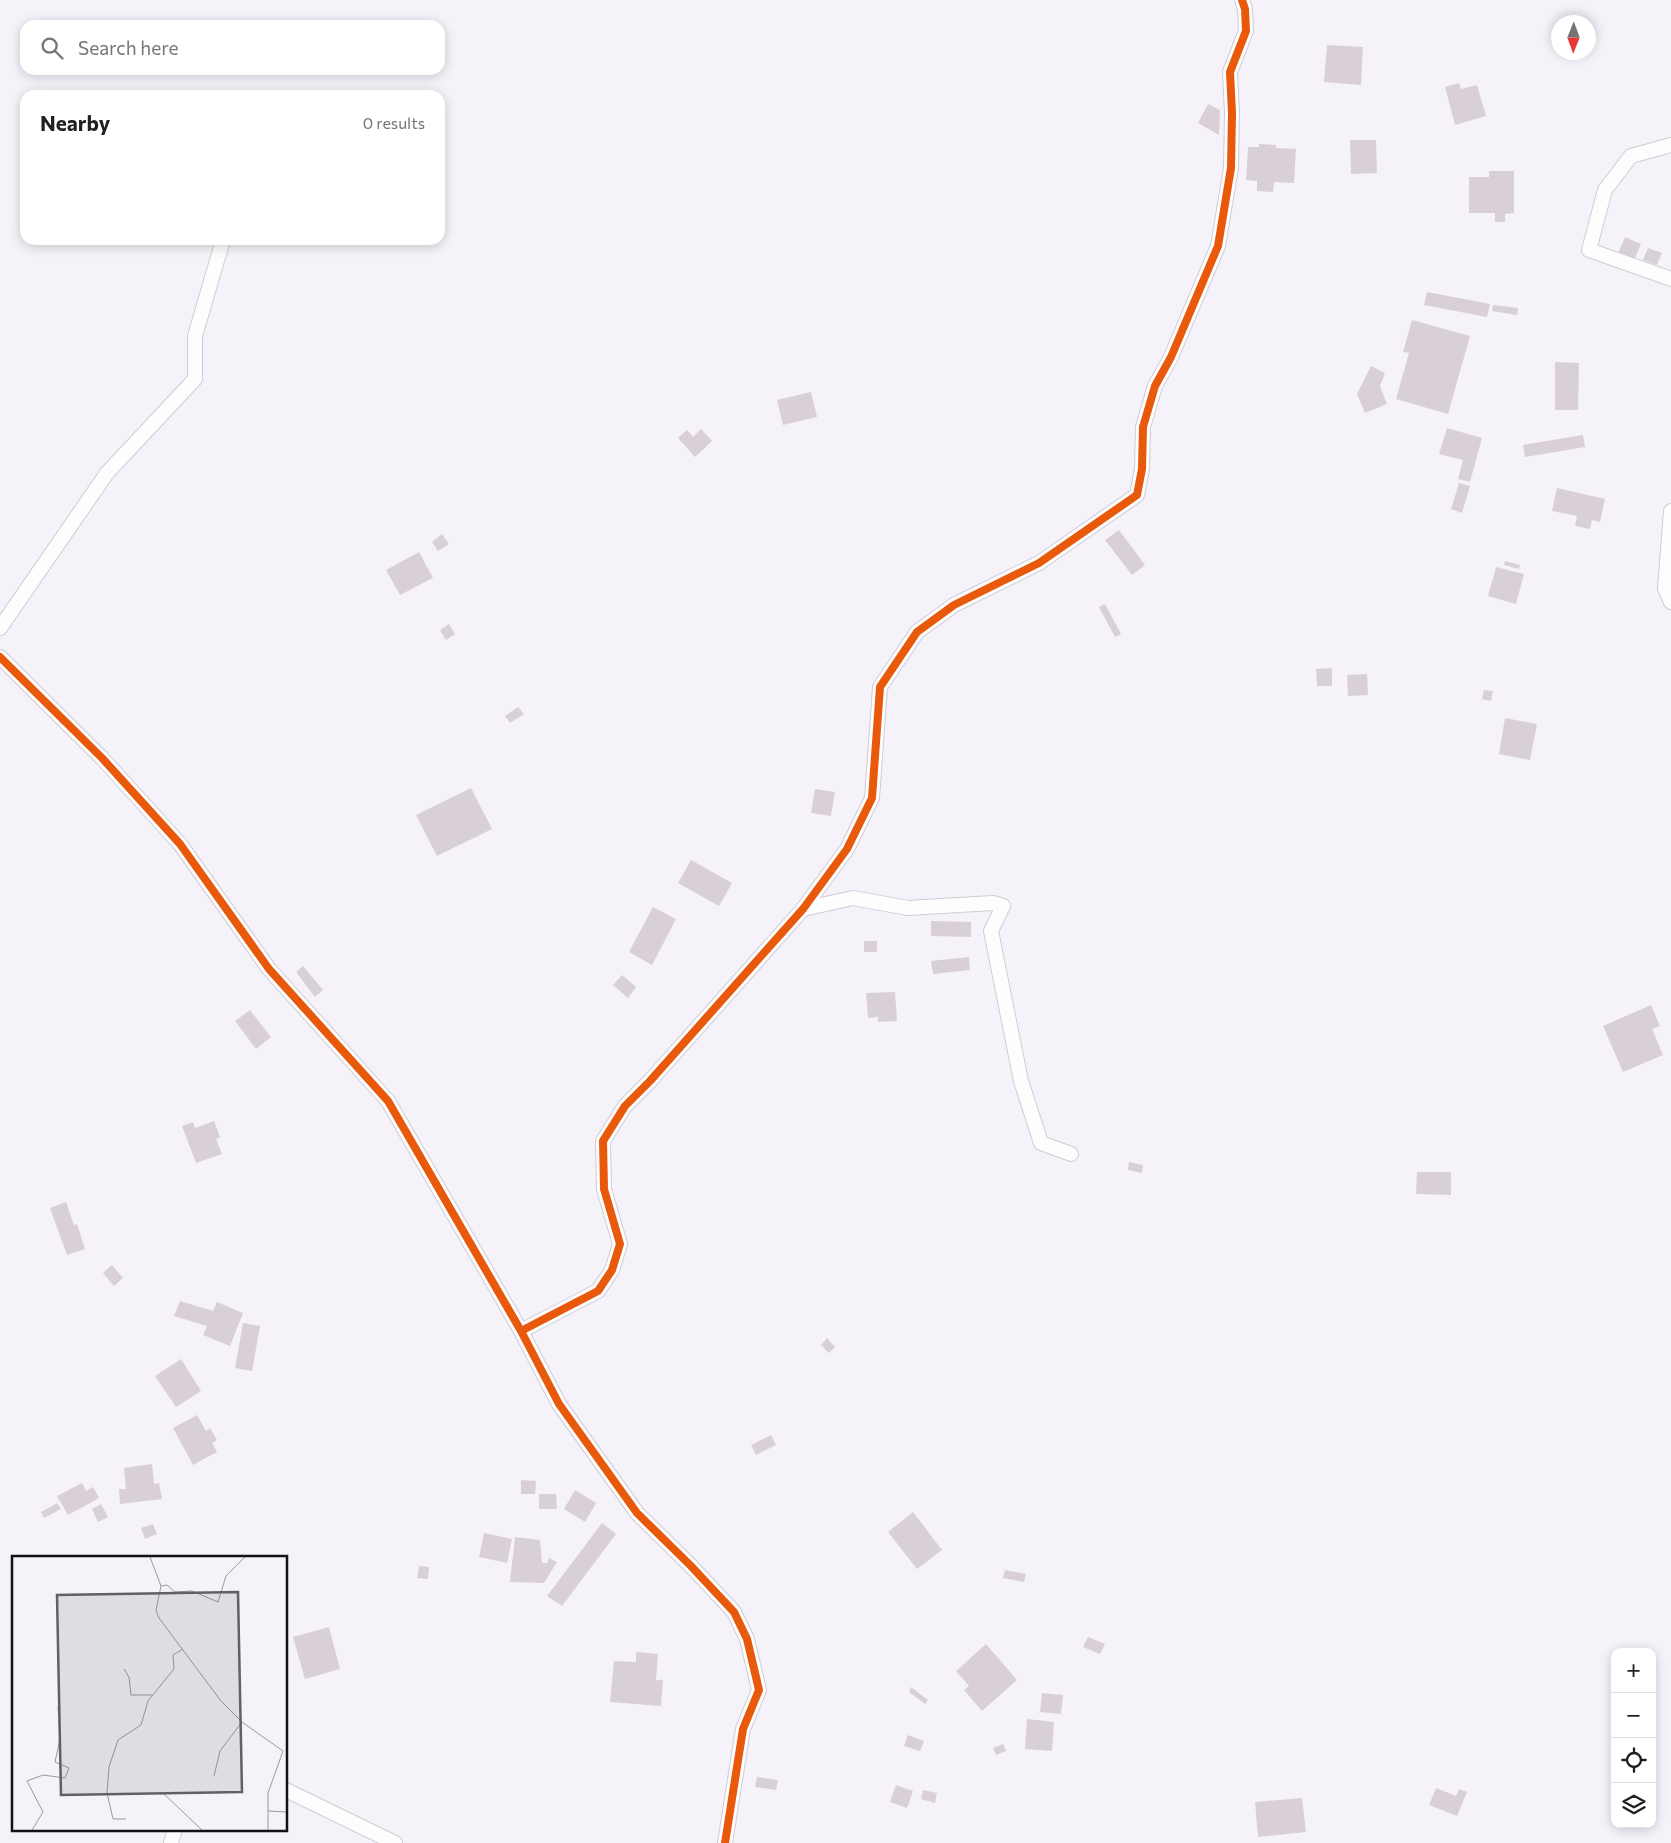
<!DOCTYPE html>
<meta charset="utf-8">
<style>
body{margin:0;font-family:Commissioner,sans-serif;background:#f2f2f2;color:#202124}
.controls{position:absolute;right:15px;bottom:15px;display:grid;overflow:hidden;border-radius:10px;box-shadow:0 2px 12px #0003}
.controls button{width:45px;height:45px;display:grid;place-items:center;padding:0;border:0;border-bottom:1px solid #e0e0e0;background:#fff;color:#202124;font:25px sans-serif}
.compass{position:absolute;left:1551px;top:15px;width:45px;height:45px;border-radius:50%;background:#fff;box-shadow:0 2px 12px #0003;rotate:181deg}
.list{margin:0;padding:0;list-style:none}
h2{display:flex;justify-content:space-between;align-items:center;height:65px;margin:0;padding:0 20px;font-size:21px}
h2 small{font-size:16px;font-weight:400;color:#757577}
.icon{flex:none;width:28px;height:28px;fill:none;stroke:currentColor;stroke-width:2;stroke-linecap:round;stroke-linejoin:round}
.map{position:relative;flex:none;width:1671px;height:1843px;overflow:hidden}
.search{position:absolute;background:#fff;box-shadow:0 2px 12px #0003;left:20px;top:20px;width:425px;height:55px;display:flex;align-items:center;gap:12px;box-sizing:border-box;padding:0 18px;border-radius:15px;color:#757577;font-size:19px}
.panel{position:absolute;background:#fff;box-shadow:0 2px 12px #0003;left:20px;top:90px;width:425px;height:155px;border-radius:15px}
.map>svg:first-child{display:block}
.building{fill:#d8d0d6}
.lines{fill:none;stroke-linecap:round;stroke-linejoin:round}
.minor-casing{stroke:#cfccd3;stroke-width:16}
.minor{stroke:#fefdfe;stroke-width:14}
.cycleway-casing{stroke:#fff;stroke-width:11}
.cycleway{stroke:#e8590c;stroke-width:8}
.inset-road{fill:none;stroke:#9b989f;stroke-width:1}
.view{fill:#625f66;fill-opacity:0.15;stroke:#625f66;stroke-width:2.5}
.inset-edge{fill:none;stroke:#131017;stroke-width:2.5}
</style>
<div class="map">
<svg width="1671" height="1843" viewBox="0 0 1671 1843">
<rect width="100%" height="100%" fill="#f5f2f9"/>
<!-- building -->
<path class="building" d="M1327 45 1363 47 1361 85 1324 82Z
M1459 83 1461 89 1477 85 1486 116 1455 125 1445 87Z
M1208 104 1220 110 1219 135 1198 123Z
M1350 140H1376L1377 173 1351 174Z
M1259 144 1276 145V148L1296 149 1294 183 1274 182 1273 192 1257 191V181L1246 180 1248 147H1259Z
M1489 171H1514V213L1505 214V222H1495V213H1469V177H1489Z
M1625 237 1641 244 1634 260 1618 253Z
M1648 248 1662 253 1657 265 1643 260Z
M1427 292 1490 304 1487 317 1424 305Z
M1493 305 1518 308 1517 315 1492 311Z
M1412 320 1470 336 1448 414 1396 399 1409 353 1403 352Z
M1555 362 1579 363 1578 410H1555Z
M1371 366 1385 373 1380 386 1387 404 1365 413 1357 394Z
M811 392 817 417 783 425 777 400Z
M1447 428 1482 438 1470 482 1458 479 1463 460 1439 454Z
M701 429 712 441 695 457 678 438 687 430 693 437Z
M1583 435 1585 447 1525 457 1523 445Z
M1459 483 1470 486 1462 513 1451 509Z
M1557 488 1605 499 1600 522 1592 520 1590 529 1575 526 1577 516 1552 511Z
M1119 530 1145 565 1132 575 1105 540Z
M442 534 449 544 438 551 432 542Z
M419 552 433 578 400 595 386 570Z
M1505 561 1520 565 1519 569 1504 565Z
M1496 567 1524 574 1516 604 1488 596Z
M1105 604 1121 634 1115 637 1099 607Z
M449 624 455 634 446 640 440 630Z
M1332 668V686H1317L1316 669Z
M1367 674 1368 695 1348 696 1347 675Z
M1484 690 1493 691 1491 701 1482 699Z
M518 707 524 714 510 723 505 716Z
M1505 718 1537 724 1530 760 1499 754Z
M471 788 492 829 437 856 416 815Z
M815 789 835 792 831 816 811 813Z
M691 860 732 883 719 906 678 883Z
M653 907 676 919 652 965 629 952Z
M931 921 971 922V937L931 936Z
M864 941H877V952H864Z
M969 957 970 970 933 974 931 961Z
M303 966 323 990 315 997 296 972Z
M622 975 636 987 628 998 613 985Z
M895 992 897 1021 878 1022V1017L868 1018 866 993Z
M1651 1005 1660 1026 1652 1029 1663 1055 1623 1072 1603 1026Z
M250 1010 271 1037 256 1049 235 1021Z
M214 1121 220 1137 216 1139 222 1154 196 1163 182 1126 193 1122 195 1128Z
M1129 1162 1143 1165 1142 1173 1128 1170Z
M1417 1172H1451V1195L1416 1194Z
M66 1202 74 1225 77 1224 85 1249 67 1255 50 1208Z
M112 1265 123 1278 114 1286 103 1273Z
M180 1301 213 1311 217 1302 243 1313 230 1346 203 1335 207 1326 174 1316Z
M243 1323 260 1326 252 1371 235 1368Z
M827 1338 835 1347 829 1353 821 1345Z
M181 1359 201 1391 176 1407 155 1376Z
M197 1415 206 1431 210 1428 217 1440 212 1443 217 1452 193 1465 173 1428Z
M771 1435 776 1445 756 1455 751 1445Z
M152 1464 154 1484 159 1483 162 1499 120 1504 119 1489H126L124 1468Z
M521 1480 536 1481 535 1494H521Z
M82 1483 86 1491 93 1487 99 1498 68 1515 57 1496Z
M575 1490 596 1503 585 1522 564 1509Z
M539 1494H556L557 1509H539Z
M57 1503 61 1509 44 1518 41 1512Z
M101 1504 108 1517 98 1522 92 1509Z
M913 1512 942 1550 917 1569 888 1532Z
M602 1523 616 1534 562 1606 547 1596Z
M153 1524 157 1534 145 1539 141 1528Z
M484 1533 512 1539 507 1563 479 1557Z
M515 1537 540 1540 542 1563H547L549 1558 557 1562 544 1583 510 1582Z
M419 1566 429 1567 428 1579 417 1578Z
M1005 1570 1026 1574 1024 1582 1003 1578Z
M329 1627 340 1669 305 1679 293 1637Z
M1088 1637 1105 1644 1100 1654 1083 1647Z
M986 1644 1017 1680 982 1711 964 1690 969 1686 956 1671Z
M636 1652 658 1654 656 1680H663L661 1706 610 1702 614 1661 636 1662Z
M911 1687 928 1700 925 1704 909 1692Z
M1042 1693 1063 1695 1061 1714 1040 1712Z
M1027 1719 1054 1722 1052 1751 1025 1749Z
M908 1735 924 1741 920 1751 904 1746Z
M1003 1744 1006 1751 996 1755 993 1748Z
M757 1777 778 1780 776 1790 755 1787Z
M896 1785 913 1791 907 1808 890 1802Z
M1436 1788 1456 1796 1459 1789 1467 1792 1457 1816 1429 1805Z
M923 1790 937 1793 935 1803 921 1799Z
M1302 1798 1306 1832 1258 1837 1255 1802Z"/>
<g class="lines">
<defs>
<path id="minor" d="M1671 145 1631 156 1605 190 1589 250 1671 279
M1671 511 1665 588 1671 602
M0 628 107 473 195 379V336L223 240
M0 657 102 758 180 844 269 969 388 1101 521 1331 559 1404 637 1513 690 1565 734 1612 747 1639 759 1690 743 1729 725 1843
M803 909 853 898 908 908 993 903 1003 906 991 931 1021 1081 1041 1143 1071 1154
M521 1331 598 1291 612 1270 620 1244 604 1189 603 1141 625 1106 650 1081 803 909 847 849 872 798 880 687 917 632 954 605 1039 563 1137 495 1142 469 1143 427 1155 386 1171 357 1218 246 1231 168 1232 113 1230 72 1246 31 1245 9 1242 0
M286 1790 395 1843
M171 1843 175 1829"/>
</defs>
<!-- minor casing -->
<use href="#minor" class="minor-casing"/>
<!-- minor -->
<use href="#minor" class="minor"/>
<defs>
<path id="cycleway" d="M0 657 102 758 180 844 269 969 388 1101 521 1331 559 1404 637 1513 690 1565 734 1612 747 1639 759 1690 743 1729 725 1843
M521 1331 598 1291 612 1270 620 1244 604 1189 603 1141 625 1106 650 1081 803 909 847 849 872 798 880 687 917 632 954 605 1039 563 1137 495 1142 469 1143 427 1155 386 1171 357 1218 246 1231 168 1232 113 1230 72 1246 31 1245 9 1242 0"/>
</defs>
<!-- cycleway casing -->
<use href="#cycleway" class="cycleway-casing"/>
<!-- cycleway -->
<use href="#cycleway" class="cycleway"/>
</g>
<!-- overview -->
<g transform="translate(12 1556)">
<rect width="275" height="275" fill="#f5f2f9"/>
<path class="inset-road" d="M138 1 149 30 144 54 147 62 209 145 230 166 271 195 256 237V274M149 30 155 29 163 36 180 35 206 46 214 20 233 1M112 113 117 121 119 139H140M202 220 208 195 230 166M152 238 190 274M256 255 275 256M114 263H101L95 237 97 211 106 184 129 169 136 145 162 113 161 99 171 93M20 274 31 256 15 225 31 219 53 222 57 212 43 206 48 183 46 151"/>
<path class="view" d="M226 36 230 236 49 239 45 39Z"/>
<rect width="275" height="275" class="inset-edge"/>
</g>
</svg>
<div class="controls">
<button>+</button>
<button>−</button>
<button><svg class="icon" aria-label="locate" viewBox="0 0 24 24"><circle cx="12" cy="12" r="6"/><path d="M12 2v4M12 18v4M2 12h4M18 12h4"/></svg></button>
<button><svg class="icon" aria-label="layers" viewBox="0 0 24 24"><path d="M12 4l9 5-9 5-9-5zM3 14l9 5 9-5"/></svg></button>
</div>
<svg class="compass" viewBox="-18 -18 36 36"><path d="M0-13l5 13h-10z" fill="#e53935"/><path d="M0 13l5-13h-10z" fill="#757577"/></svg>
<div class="search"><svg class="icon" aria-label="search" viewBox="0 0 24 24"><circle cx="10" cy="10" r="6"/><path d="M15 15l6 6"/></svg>Search here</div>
<section class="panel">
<h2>Nearby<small>0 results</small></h2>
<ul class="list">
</ul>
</section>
</div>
